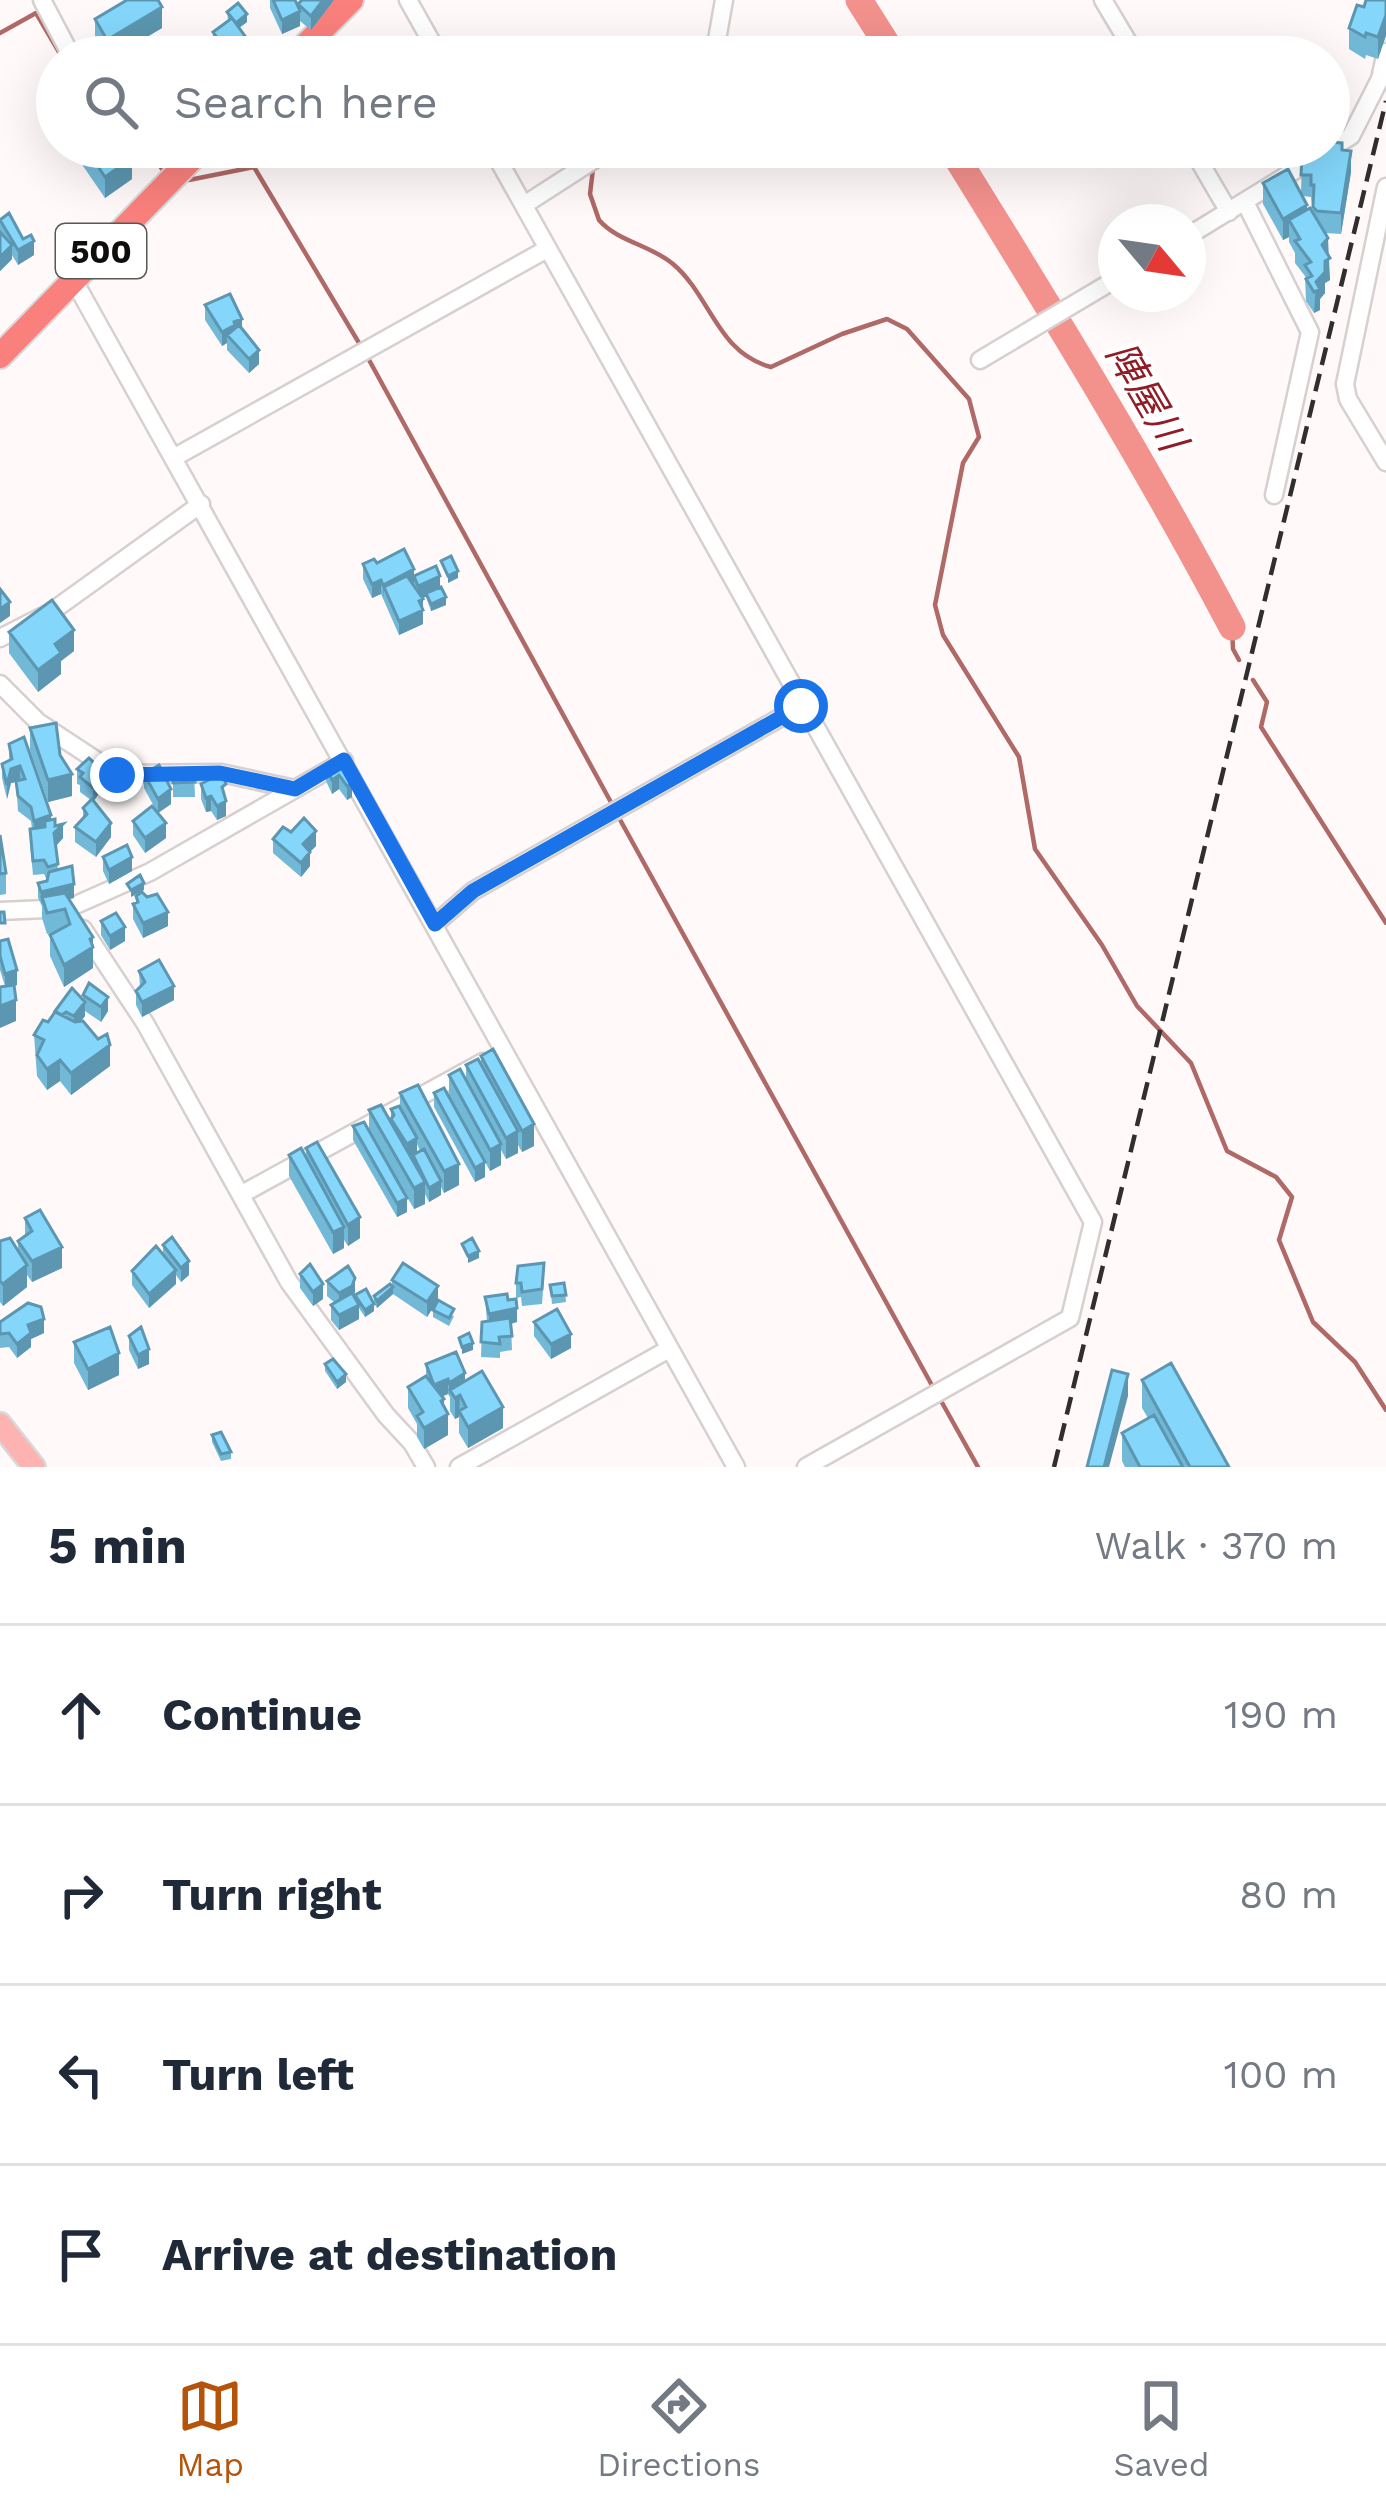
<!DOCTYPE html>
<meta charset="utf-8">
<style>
body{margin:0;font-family:"Work Sans","Noto Sans JP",sans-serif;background:#f2f2f3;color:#1f2937}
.compass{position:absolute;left:1098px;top:204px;width:108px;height:108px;border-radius:50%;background:#fff;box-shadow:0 12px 48px #0002;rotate:119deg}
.stop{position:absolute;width:36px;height:36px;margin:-27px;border:9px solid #1a73e8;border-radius:50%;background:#fff}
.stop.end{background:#1a73e8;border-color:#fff;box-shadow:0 3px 12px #0008}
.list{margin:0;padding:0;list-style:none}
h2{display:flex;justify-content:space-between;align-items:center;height:156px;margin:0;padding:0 48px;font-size:51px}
h2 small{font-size:39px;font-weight:400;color:#747a83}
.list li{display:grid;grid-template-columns:78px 1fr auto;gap:36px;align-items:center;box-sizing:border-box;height:180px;padding:0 48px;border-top:3px solid #e0e1e3}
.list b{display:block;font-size:45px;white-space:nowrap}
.list em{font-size:39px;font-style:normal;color:#747a83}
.icon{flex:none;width:66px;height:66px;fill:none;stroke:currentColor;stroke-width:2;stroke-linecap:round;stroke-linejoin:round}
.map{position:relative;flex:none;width:1386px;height:1467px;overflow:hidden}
.search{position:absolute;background:#fff;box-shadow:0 12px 48px #0002;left:36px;right:36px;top:36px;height:132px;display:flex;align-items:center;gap:30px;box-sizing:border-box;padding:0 42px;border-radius:66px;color:#747a83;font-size:45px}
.sheet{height:876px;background:#fff}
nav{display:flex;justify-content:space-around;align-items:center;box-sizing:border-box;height:168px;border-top:3px solid #e0e1e3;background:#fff;font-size:33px;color:#747a83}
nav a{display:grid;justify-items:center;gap:6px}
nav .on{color:#b45309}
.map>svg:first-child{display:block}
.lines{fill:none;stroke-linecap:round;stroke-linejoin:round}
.stream{stroke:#af6967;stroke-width:4.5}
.river{stroke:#f3918d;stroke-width:27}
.minor-casing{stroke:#d8cfcf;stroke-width:21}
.major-casing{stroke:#d9d8d8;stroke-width:26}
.highway-casing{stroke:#d9d8d8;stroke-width:28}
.minor{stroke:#fff;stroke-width:16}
.major{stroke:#fcb3b1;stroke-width:21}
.highway{stroke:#fa807d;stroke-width:24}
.rail{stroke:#312e2e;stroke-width:4.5;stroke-dasharray:18 9;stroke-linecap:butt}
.wall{fill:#72b9d8;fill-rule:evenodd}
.shaded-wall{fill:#5c96b0}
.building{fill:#84d7fb;stroke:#5c96b0;stroke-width:3}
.route{stroke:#1a73e8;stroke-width:15}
.labels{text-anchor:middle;stroke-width:9;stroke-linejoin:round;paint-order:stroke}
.shield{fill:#fff;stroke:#585656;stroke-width:3}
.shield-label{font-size:33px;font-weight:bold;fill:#100d0d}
.water-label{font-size:39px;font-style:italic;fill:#901d26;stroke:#fff}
</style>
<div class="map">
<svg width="1386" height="1467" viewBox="0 0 1386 1467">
<rect width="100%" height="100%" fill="#fff9f9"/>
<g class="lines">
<!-- stream -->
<path class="stream" d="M0 33 36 13 62 57
M148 147 162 169
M593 169 590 194 599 220C618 242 651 245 673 264 711 296 717 353 771 367L842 334 887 319 907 329 969 399 979 437 963 463 935 605 943 635 1019 757 1035 849 1102 945 1137 1006 1191 1063 1227 1151 1276 1177 1292 1197 1279 1240 1313 1322 1355 1362 1386 1410
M189 180 254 167 362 348
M368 358 613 806
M1232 627 1233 649 1239 660
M1253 680 1267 702 1261 727 1386 923
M618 816 934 1389
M940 1399 978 1467"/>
<!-- river -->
<path class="river" d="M859 0 895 57
M950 147C1048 305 1145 462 1232 627"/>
<defs>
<path id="minor" d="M42 0 72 57
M408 0 440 57
M1103 0 1137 57
M714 57 724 0
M161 147 178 172
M491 147 1093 1222 1070 1318 806 1467
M1191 147 1229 212
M1386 187 1345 384 1348 399 1386 462
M1245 202 1310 332 1274 495
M524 205 614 147
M1188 236 1351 136 1380 79 1386 52
M73 279 736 1467
M980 360 1116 279
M175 457 547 249
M0 638 51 612 201 504
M0 684 38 722 117 774 221 773 295 789
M0 911 69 908 150 872 344 761
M435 924 473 891 801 706
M83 929 145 1023 289 1282 386 1415 412 1443 426 1467
M242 1194 483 1062
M459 1467 669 1349"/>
<path id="major" d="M0 1424 34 1467"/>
<path id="highway" d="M294 57 351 0
M0 356 203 147"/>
</defs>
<!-- minor casing -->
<use href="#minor" class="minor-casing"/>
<!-- major casing -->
<use href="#major" class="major-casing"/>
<!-- highway casing -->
<use href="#highway" class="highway-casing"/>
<!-- minor -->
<use href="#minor" class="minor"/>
<!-- major -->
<use href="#major" class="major"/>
<!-- highway -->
<use href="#highway" class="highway"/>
<!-- rail -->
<path class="rail" d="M1054 1467 1386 101"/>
</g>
<!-- wall -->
<path class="wall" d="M270 0H295L298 7 302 0H334L311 30 300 21V26L282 34 270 8Z
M1386 0 1378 59 1366 55 1365 59 1349 49V28L1364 7Z
M227 12 247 22 239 28 247 53 242 57H221L213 46V32L228 21Z
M95 19 162 28 113 57H104L95 40Z
M70 147H125L132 179 105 198Z
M229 147H249L247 150V158L237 163Z
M1342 150 1351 172 1341 234 1325 233 1330 280 1325 283V293L1320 299V310L1314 313 1306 301 1305 276 1295 263V253L1289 242V237L1283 240 1263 204V183L1301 194 1302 156ZM1303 196 1311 197 1313 213 1307 209Z
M0 218 34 255 18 265 12 255V259L0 271Z
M205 305 242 328 259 364 249 373 227 350V343L222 346 205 320Z
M377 563 414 575 440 587 446 605 431 611 426 597 422 598 423 624 399 635 381 594 372 598 363 579V564Z
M9 632 74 651 61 661V674L38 692 9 653Z
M30 728 60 755 72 796 48 802 30 750Z
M9 744 51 820 63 838 56 846 58 870 74 898 69 899 93 937V968L64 987 50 956V935L54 933 47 934 42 918V906L38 898V883L47 880 44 874 33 875 30 843V829H32L31 821 18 811 16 782 11 783 7 799 2 778V764L9 760Z
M338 759 352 797 347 800 339 789 332 794 326 781V767Z
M77 769 104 786 94 801 111 837 96 857 75 842V827L83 819V808L91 800 80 792V785L77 784Z
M173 769 194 770 195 797H173Z
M144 774 171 804 158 813 166 838 145 853 133 835V821L157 812 144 788Z
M201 784 225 798 226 816 217 820 211 811 206 812 201 799Z
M0 835 6 873V894L0 895Z
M273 839 316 846 310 851V866L301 877 273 853Z
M103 857 132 871 109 884 103 871Z
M136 896 168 926 143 938 133 919V904L136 903Z
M101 921 125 941 110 950 101 935Z
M0 941 17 985 14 986 16 1021 0 970Z
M139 971 174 1000 142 1017 136 1005V991L140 987Z
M83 995 108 1011 101 1022 85 1011V1016L81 1021 110 1066 71 1095 60 1081 47 1090 37 1076 34 1035 48 1022 83 1000Z
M481 1056 534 1146 522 1152 518 1145V1153L506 1159 501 1150V1165L490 1171 457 1111 485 1177 475 1182 434 1107V1093L449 1096V1075L466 1080V1065L481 1063Z
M400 1093 459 1185 444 1193 441 1187V1195L429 1202 425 1194V1204L414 1209 403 1190 407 1212 397 1217 353 1140V1126L369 1130V1110L391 1122V1109L400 1108ZM417 1144 420 1151 413 1155V1160L410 1156Z
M306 1148 360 1238 348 1246 344 1240V1248L333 1254 289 1176V1155L306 1157Z
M25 1218 62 1268 32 1282 27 1275V1287L3 1306 0 1302V1241L18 1251V1241L25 1236Z
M163 1245 189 1275 181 1282 176 1275V1284L149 1308 132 1285V1271L163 1254Z
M300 1274 323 1299 313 1306 300 1288Z
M544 1277 542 1304 522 1306 521 1297 516 1298V1283Z
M392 1280 438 1300 427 1317 393 1294 377 1308 374 1303V1296L392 1286Z
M327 1281 355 1292 353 1296 355 1299V1295L374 1311 365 1317 359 1308V1319L339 1330 331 1320V1305L335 1303 327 1296Z
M564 1283 566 1302 552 1304 550 1285Z
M485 1297 508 1300 517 1322 511 1324 512 1350 500 1352V1358L481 1357 482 1322 487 1321Z
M433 1310 454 1316 449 1326 433 1317Z
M0 1322 44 1333 31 1339V1347L17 1358 9 1347 0 1348Z
M534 1322 571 1348 551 1359 534 1336Z
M129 1336 149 1364 138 1369 129 1350Z
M74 1342 119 1375 88 1390 74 1363Z
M325 1364 346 1382 337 1389 325 1371Z
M426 1364 465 1381 503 1428 468 1448 459 1433V1417L455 1419 450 1411V1397L448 1394 442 1396 448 1435 424 1449 417 1437V1424L408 1408V1387L426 1376Z
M1142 1380 1229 1467H1125L1122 1461V1433L1148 1418 1142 1408Z
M212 1435 231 1452V1459L221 1461 212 1442Z"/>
<!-- shaded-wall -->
<path class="shaded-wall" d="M323 0H334L311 30V16Z
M162 7V28L113 57H107V40Z
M300 11V26L282 34V20Z
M247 14V22L236 30V23Z
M1386 15V36L1378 59V37Z
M247 39V53L242 57H228V53Z
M241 147 249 148 247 150V158L237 163V149Z
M1351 151V172L1341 234V213Z
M132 158V179L105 198V177Z
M1307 205V226L1289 220V237L1283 240V219Z
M1328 238 1330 280 1325 283V263L1322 245Z
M34 241V255L18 265V250Z
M12 245V259L0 271V257Z
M1325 272V293L1320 299V310L1314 313 1316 282Z
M242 319V333L227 335V343L222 346V332Z
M259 350V364L249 373V359Z
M414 569V584L388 597 384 587 383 599V585Z
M458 571V578L448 583V576Z
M440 576V591L418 600V586Z
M381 580V594L372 598V584Z
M446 597V605L431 611V604Z
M423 599V624L399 635V621Z
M10 602V616L0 623V609Z
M74 630V651L61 661V674L38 692V670L55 644Z
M20 766V781L11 783 7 799V785L11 769Z
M104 772V786L93 802V788Z
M72 774V796L48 802V780Z
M339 775V789L332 794V780Z
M352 783V797L347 800V786Z
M171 789V804L158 813V799Z
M211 796V811L206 812V798Z
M226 801V816L217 820V806Z
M51 815V830L34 836V821Z
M111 823V837L96 857V842Z
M166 823V838L145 853V838Z
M63 824V838L54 848V833Z
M316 831V846L303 859V844Z
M310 852V866L301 877V863Z
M132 857V871L109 884V870Z
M144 883V890L131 897V890Z
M74 884V898L44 905 42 897 41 906V892Z
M168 912V926L143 938V923Z
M125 927V941L110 950V936Z
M93 937V968L64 987V965Z
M17 970V985L5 988V974Z
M174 986V1000L142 1017V1002Z
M108 997V1011L101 1022V1007Z
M16 1000V1021L0 1028V1006Z
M85 1002V1016L74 1030V1016Z
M110 1045V1066L71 1095V1073Z
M60 1060V1081L47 1090V1069Z
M534 1124V1146L522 1152V1131Z
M518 1131V1153L506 1159V1138Z
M417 1138V1152L407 1158V1144Z
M501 1144V1165L490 1171V1150Z
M485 1162V1177L475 1182V1168Z
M459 1164V1185L444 1193V1171Z
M441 1181V1195L429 1202V1188Z
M425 1182V1204L414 1209V1188Z
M407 1198V1212L397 1217V1203Z
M360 1217V1238L348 1246V1225Z
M344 1227V1248L333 1254V1232Z
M62 1247V1268L32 1282V1261Z
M479 1251V1258L468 1263V1256Z
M189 1261V1275L181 1282V1268Z
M27 1265V1287L3 1306V1284Z
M176 1270V1284L149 1308V1294Z
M355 1278V1292L352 1301 339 1307V1293Z
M323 1284V1299L313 1306V1292Z
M438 1286V1300L427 1317V1302Z
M393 1287V1294L377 1308V1301Z
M374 1304V1311L365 1317V1310Z
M359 1305V1319L339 1330V1315Z
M517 1308V1322L489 1328V1314Z
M44 1319V1333L31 1339V1347L17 1358V1344L28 1325Z
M571 1334V1348L551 1359V1344Z
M473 1343V1350L462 1354V1347Z
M149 1349V1364L138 1369V1355Z
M119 1353V1375L88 1390V1369Z
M465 1373V1387L450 1390 449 1397V1383Z
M346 1374V1382L337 1389V1382Z
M1128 1374V1396L1109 1467H1104Z
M448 1379V1394L434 1400V1385Z
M460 1395 459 1417 455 1419V1398Z
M444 1399V1416L448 1414V1435L424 1449V1428L441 1401Z
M503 1407V1428L468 1448V1427Z"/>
<!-- building -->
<path class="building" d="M127 0H158L162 7 107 40 95 19Z
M273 0H295L300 11 282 20Z
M302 0H323L311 16 298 4Z
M1366 0H1386V15L1378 37 1366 33 1365 37 1349 28 1357 5 1364 7Z
M238 3 247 14 236 23 227 12Z
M232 18 247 39 228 53 213 32Z
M1329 142 1342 143V150L1351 151 1341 213 1317 211 1313 207 1314 185H1311V175H1301L1302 156 1320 147H1329Z
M85 147H125L132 158 105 177Z
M1288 169 1307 205 1283 219 1263 183Z
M1310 208 1328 238 1322 245 1330 258 1325 261V272L1316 282 1320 289 1314 292 1306 279 1312 276 1305 265 1311 262 1295 241 1300 239 1289 220Z
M9 213 23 239 31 235 34 241 18 250 0 220Z
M0 232 12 245 0 257Z
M230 294 242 319 234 322 235 325 222 332 205 305Z
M239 325 259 350 249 359 227 335Z
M404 549 414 569 383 585 381 580 372 584 363 564 374 559 377 563Z
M451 556 458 571 448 576 441 561Z
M436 566 440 576 418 586 414 576Z
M407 576 423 599 419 601 423 610 399 621 384 587Z
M441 587 446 597 431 604 426 593Z
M0 589 10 602 0 609Z
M52 600 74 630 55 644 61 653 38 670 9 632Z
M56 723 60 755 72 774 48 780 30 728Z
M24 737 51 815 34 821 31 807 18 796 16 781 25 779 20 766 11 769 7 785 2 764 12 759 9 744Z
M89 758 104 772 93 788 80 777 83 773 77 769Z
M338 759 352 783 347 786 339 775 332 780 326 767Z
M159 765 171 789 158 799 144 774Z
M173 769 194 770 195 782 173 783Z
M222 773 226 784 222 787 226 801 217 806 211 796 206 798 201 784Z
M92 799 111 823 96 842 75 827 87 814 83 808Z
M152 806 166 823 145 838 133 821Z
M304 818 316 831 303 844 310 852 301 863 273 839 283 827 291 832Z
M55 819V826L63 824 54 833 58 864 48 867 44 860 33 861 30 829 45 827V821Z
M0 835 6 873 0 874Z
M127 845 132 857 109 870 103 857Z
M72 866 74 884 41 892 38 883 47 881 49 872Z
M140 875 144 883 131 890 127 884Z
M142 892 147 897 157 894 168 912 143 923 133 904 138 902 136 896Z
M65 893 93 937 90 939 93 947 64 965 50 935 70 924 65 909 47 913 42 897Z
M0 912H4L5 923H0Z
M116 913 125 927 110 936 101 921Z
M8 939 17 970 5 974 0 956V941Z
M159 960 174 986 142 1002 136 991 145 982 139 971Z
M89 983 108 997 101 1007 83 995Z
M14 985 16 1000 0 1006V987Z
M72 988 85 1002 74 1016 66 1012 62 1015 55 1011Z
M55 1012 75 1022 83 1021 98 1039 107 1034 110 1045 71 1073 60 1060 47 1069 37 1055 44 1040 34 1035 43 1020 48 1022Z
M493 1049 534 1124 522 1131 481 1056Z
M478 1059 518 1131 506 1138 466 1065Z
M460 1069 501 1144 490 1150 449 1075Z
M418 1085 459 1164 444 1171 400 1093Z
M444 1088 485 1162 475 1168 434 1093Z
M381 1105 425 1182 414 1188 369 1110Z
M399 1106 417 1138 407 1144 391 1119 394 1115 391 1109Z
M364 1122 407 1198 397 1203 353 1126Z
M317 1142 360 1217 348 1225 306 1148Z
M301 1148 344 1227 333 1232 289 1155Z
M424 1149 441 1181 429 1188 413 1155Z
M40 1210 62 1247 32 1261 18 1241 32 1231 25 1218Z
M172 1237 189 1261 181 1268 163 1245Z
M10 1238 27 1265 3 1284 0 1281V1241Z
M472 1238 479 1251 468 1256 462 1244Z
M156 1246 176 1270 149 1294 132 1271Z
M403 1263 438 1286 427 1302 392 1280Z
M544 1263 542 1289 522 1292 521 1283H516L518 1266Z
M310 1264 323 1284 313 1292 300 1274Z
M348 1266 355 1278 352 1286 339 1293 327 1281Z
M564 1283 566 1295 552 1296 550 1285Z
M390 1284 393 1287 377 1301 374 1296Z
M366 1289 374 1304 365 1310 355 1295Z
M352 1293 359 1305 339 1315 331 1305Z
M507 1294 508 1300 516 1299 517 1308 489 1314 485 1297Z
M438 1300 454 1309 449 1318 433 1310Z
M28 1303 41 1307 44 1319 28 1325 31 1333 17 1344 9 1333 0 1334V1322Z
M557 1309 571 1334 551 1344 534 1322Z
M510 1318 512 1336 499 1337 500 1344 481 1342 482 1322Z
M110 1327 119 1353 88 1369 74 1342Z
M141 1327 149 1349 138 1355 129 1336Z
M469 1333 473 1343 462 1347 459 1338Z
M456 1352 465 1373 449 1383 448 1379 434 1385 426 1364Z
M333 1359 346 1374 337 1382 325 1364Z
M1171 1363 1229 1467H1190L1142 1380Z
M1112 1370 1128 1374 1104 1467H1087Z
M482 1371 503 1407 468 1427 459 1411 466 1407 460 1395 455 1398 450 1390Z
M426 1376 444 1399 441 1401 448 1414 424 1428 417 1416 423 1412 408 1387Z
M1154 1415 1183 1467H1140L1122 1433Z
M221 1432 231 1452 221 1454 212 1435Z"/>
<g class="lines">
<!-- route -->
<path class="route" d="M117 775 220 773 295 789 344 760 435 924 473 891 801 706"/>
</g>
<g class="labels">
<!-- shield labels -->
<rect class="shield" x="56" y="224" width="90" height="54" rx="9"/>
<g class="shield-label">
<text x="101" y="263">500</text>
</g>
<!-- water labels -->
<g class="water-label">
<text transform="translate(1147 396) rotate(60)" y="14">陣屋川</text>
</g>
</g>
</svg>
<svg class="compass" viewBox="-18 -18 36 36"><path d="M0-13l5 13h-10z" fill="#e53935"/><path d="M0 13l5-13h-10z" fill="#747a83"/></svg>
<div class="stop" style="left:801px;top:706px"></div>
<div class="stop end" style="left:117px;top:775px"></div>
<div class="search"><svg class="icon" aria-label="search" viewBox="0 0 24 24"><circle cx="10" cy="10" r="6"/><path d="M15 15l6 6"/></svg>Search here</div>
</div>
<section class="sheet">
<h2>5 min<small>Walk · 370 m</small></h2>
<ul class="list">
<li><svg class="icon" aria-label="ahead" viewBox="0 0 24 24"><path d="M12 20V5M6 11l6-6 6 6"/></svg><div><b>Continue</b></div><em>190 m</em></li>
<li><svg class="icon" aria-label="right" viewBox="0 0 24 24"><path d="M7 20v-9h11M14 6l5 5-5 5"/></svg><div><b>Turn right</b></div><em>80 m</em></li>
<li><svg class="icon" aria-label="left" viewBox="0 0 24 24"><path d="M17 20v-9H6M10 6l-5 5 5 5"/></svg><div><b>Turn left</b></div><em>100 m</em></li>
<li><svg class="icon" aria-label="arrive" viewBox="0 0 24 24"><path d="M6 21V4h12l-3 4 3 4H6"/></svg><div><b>Arrive at destination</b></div></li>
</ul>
</section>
<nav>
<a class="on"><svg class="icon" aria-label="map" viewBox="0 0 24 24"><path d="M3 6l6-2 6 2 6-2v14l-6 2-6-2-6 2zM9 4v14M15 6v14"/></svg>Map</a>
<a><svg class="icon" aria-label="directions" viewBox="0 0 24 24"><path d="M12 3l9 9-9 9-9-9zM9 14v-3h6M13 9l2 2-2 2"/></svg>Directions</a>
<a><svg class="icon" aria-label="saved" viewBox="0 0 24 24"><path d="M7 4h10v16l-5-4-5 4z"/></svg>Saved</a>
</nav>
